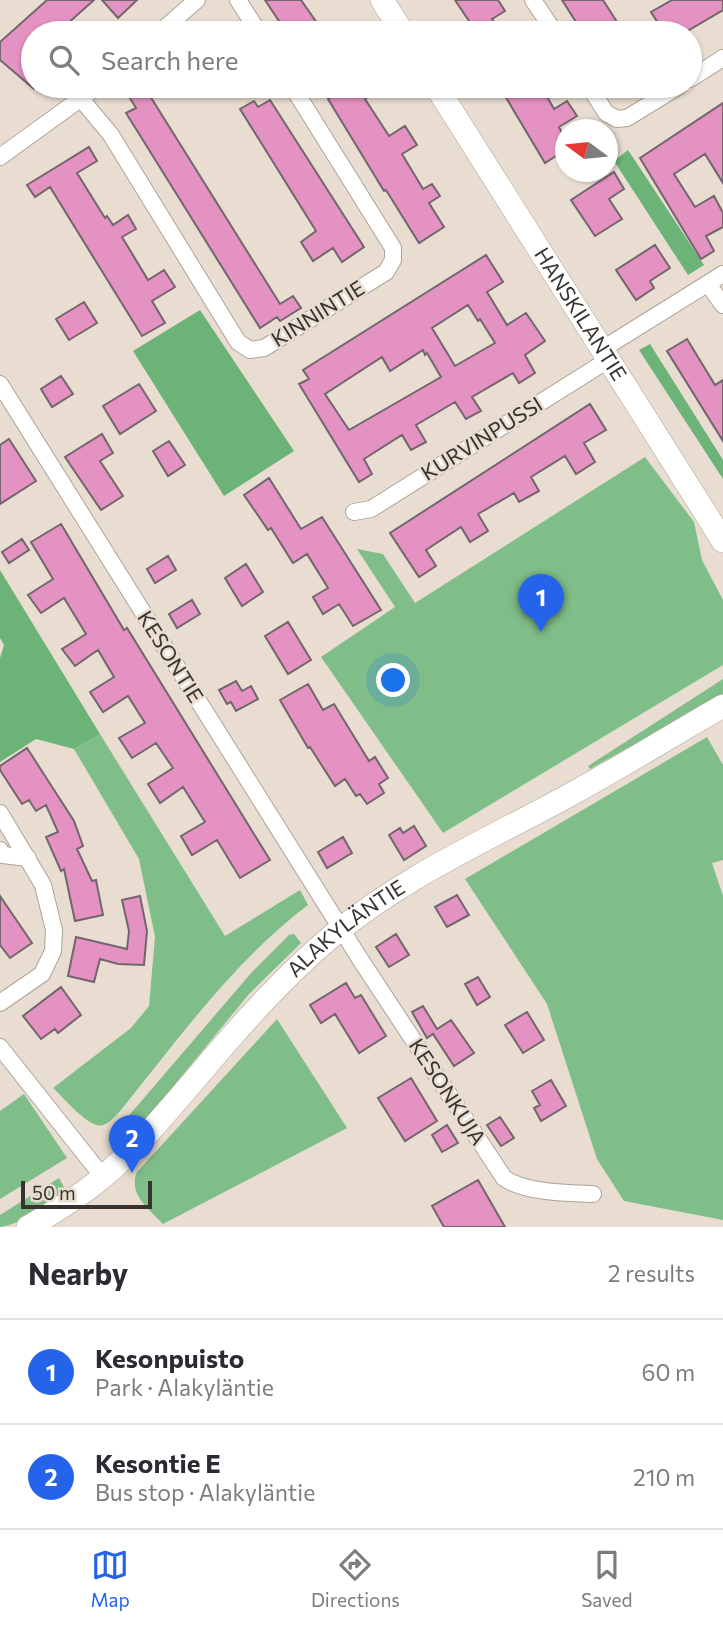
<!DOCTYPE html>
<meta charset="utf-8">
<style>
body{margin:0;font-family:Commissioner,sans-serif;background:#f7f7f7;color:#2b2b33}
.compass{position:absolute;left:555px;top:119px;width:63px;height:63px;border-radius:50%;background:#fff;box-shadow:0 2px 5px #0004;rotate:285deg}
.scale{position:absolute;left:21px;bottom:18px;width:131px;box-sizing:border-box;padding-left:7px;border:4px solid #38332e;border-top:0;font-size:19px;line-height:24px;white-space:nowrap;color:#38332e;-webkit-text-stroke:5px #e8ddd0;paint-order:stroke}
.you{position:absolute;left:394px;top:681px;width:24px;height:24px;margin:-18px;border:5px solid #fff;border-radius:50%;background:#1a73e8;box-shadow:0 0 0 10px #1a73e833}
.badge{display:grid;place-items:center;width:46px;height:46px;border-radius:50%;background:#2563eb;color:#fff;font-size:23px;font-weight:700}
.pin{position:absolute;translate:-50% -58px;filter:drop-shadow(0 2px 4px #0008)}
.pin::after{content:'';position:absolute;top:37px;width:24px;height:21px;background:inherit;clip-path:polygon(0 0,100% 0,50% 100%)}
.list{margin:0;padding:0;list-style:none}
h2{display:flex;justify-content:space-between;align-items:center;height:91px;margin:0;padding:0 28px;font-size:30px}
h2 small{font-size:23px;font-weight:400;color:#7c7c81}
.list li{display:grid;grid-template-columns:46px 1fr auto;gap:21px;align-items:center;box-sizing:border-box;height:105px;padding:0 28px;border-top:2px solid #e1e1e2}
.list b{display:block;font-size:26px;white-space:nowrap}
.list p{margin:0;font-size:23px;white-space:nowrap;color:#7c7c81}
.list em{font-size:23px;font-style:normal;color:#7c7c81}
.icon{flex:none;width:38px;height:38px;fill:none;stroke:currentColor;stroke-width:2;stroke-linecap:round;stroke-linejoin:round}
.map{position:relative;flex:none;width:723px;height:1227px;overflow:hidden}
.search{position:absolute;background:#fff;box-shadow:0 2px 5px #0004;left:21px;right:21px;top:21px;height:77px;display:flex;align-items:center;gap:18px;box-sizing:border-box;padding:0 24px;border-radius:38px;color:#7c7c81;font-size:26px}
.sheet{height:301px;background:#fff}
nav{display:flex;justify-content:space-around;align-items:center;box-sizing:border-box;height:98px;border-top:2px solid #e1e1e2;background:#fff;font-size:19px;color:#7c7c81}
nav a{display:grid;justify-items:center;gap:4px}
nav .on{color:#2563eb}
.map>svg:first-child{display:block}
.green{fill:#80be89}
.forest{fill:#6cb377}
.building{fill:#e492c1;stroke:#73656d;stroke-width:2;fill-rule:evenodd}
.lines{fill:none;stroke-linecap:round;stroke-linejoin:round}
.street-casing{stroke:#aea397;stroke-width:18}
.secondary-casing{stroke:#aea397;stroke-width:24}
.street{stroke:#fff;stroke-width:16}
.secondary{stroke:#fff;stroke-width:23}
.labels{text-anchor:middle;stroke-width:5;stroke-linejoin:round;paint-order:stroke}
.street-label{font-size:21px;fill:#38332e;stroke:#e8ddd0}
</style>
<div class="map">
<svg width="723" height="1227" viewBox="0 0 723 1227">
<rect width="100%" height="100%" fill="#e8ddd0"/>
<!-- green -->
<path class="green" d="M645 457 694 522 702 560 723 600V665L443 833 321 657 395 607 357 549 383 554 415 603Z
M723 679V695L590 769 588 766Z
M100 734 225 936 300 890 308 905C234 961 179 1038 121 1110 116 1115 110 1123 103 1125 90 1130 63 1097 53 1088L131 1028 149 1006 155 937 139 859 74 749Z
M707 737 723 765V860L712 863 723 896V1220L624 1201 597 1159 547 1004 465 879Z
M294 934 301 943 249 994 154 1110 128 1137 114 1142 108 1140 252 972 289 935Z
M277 1019 347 1128 163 1224C148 1208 128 1194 137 1172Z
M24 1094 67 1158 0 1199V1111Z
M59 1178 65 1189C52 1202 18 1226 0 1227V1215Z"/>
<!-- forest -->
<path class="forest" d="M628 150 704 265 688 275 614 161Z
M200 310 294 451 224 496 133 351Z
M650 344 723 460V479L639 350Z
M0 570 100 734 74 749 36 739 0 762V658L4 645 0 638Z"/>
<!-- building -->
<path class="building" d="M47 0H94L57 33H33V88L0 60V42Z
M102 0H137L118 18Z
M265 0H301L324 33H287Z
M455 0H498L505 11 492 19 502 33H477Z
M562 0H603L624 33H583Z
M672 0H723V10L684 33H642L658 23 651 12Z
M349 86H385L365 99 389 136 405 126 417 145 402 154 423 189 432 184 440 196 429 203 444 227 419 243 386 190 384 191 328 99Z
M499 86H541L554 109 567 101 577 116 559 127 565 139V150L545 163Z
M145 88 280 304 293 296 301 308 280 321 277 317 260 328 126 113 136 108 130 98Z
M270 100 364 247 342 262 333 248 313 261 301 242 316 231 240 109 254 101 258 107Z
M723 103V183L705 154 674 174 695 207 714 196 723 213V227L706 236 714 251 701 259 640 158Z
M89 147 97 161 77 173 105 218 107 216 113 225 128 215 136 229 122 237 148 280 164 270 175 287 152 301 165 323 142 336 50 187 35 197 27 185Z
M614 172 624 189 609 199 622 219 595 236 571 200Z
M655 245 670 268 650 281 654 288 636 300 616 270Z
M486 255 503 282 487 292 507 325 526 313 545 341 525 355 535 373 519 383 513 373 472 397 481 411 466 419 455 402 416 425 426 442 411 450 402 435 364 459 372 474 359 482 299 384 309 379 303 370ZM468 305 478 321 480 319 495 343 455 366 432 328ZM423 350 425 355 427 353 441 377 349 430 325 394 382 357 390 371Z
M84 302 97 323 69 340 56 319Z
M687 339 715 385 723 380V441L667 351Z
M61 376 73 394 52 407 41 389Z
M139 384 156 411 120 434 103 406Z
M590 404 606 430 584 443 595 462 576 474 565 456 531 477 539 491 519 502 514 493 478 514 488 531 470 542 461 527 426 550 436 566 419 577 390 533Z
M102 434 113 453 100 461 123 496 101 510 65 457Z
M9 439 36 481 0 504V445Z
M169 441 185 465 168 476 153 451Z
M269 478 301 529 322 517 381 610 353 626 339 604 323 614 313 597 328 588 307 554 293 563 271 528 268 530 244 495Z
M61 524 124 630 127 628 270 860 240 878 217 840 192 855 181 836 205 822 183 787 160 803 148 784 173 768 156 743 132 758 119 738 145 723 128 696 103 712 90 692 114 677 98 650 75 666 62 649 86 634 64 598 41 613 28 595 53 579 31 542Z
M22 539 29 550 9 563 2 552Z
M168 556 176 570 155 583 147 569Z
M246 564 263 592 242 606 225 578Z
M192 600 200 614 177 628 169 614Z
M288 622 311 660 288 674 265 636Z
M236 681 242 691 251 686 258 699 236 711 231 702 227 704 219 690Z
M308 684 323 710 334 704 369 761 375 757 388 778 379 784 384 793 367 804 360 794 356 796 345 779 335 786 310 747 308 748 280 700Z
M27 748 74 821 83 846 77 849 92 881 96 880 103 915 75 921 64 869 61 871 46 837 58 832 46 805 36 811 29 800 22 804 0 770V766Z
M414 826 426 846 404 860 389 835 400 828 403 833Z
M343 837 352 853 327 868 318 852Z
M457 895 469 915 447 927 435 907Z
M0 896 32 943 10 958 0 945Z
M140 896 147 931 144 965 118 964 100 959 94 982 68 976 76 937 127 949 129 931 122 900Z
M396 934 409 955 389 967 376 947Z
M478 977 490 997 477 1005 465 984Z
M346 983 355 998 361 995 386 1036 359 1053 335 1014 321 1023 310 1005Z
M61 987 81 1015 58 1033 55 1029 41 1039 23 1016Z
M423 1006 437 1029 451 1020 474 1053 454 1066 433 1034 427 1038 412 1012Z
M527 1012 544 1040 523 1053 505 1025Z
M411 1078 437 1121 405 1141 378 1098Z
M551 1080 566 1106 541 1121 534 1108 540 1105 532 1091Z
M500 1117 514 1138 501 1146 487 1125Z
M447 1125 458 1143 442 1152 432 1135Z
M478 1180 505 1227H444L432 1206Z"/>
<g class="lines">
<defs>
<path id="street" d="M238 0 259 33
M533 0 555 33
M159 33 197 0
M690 79 723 58
M589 86 606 113 617 119 627 118 679 86
M82 100 111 135 238 342 250 350 264 348 386 272 393 260V248L292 86
M0 157 98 86
M708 284 723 305
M601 350 723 274
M0 384 360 959 504 1178C525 1193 568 1193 593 1194
M354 512 371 509 608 360
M0 813 43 885 54 930 53 951 42 974 0 1003
M0 850 3 855 28 858
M0 1047 103 1177"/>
<g id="secondary">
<path d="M382 0 403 33"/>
<path id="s1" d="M436 86 723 541"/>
<path id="s2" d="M28 1227C55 1212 80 1196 103 1177 138 1147 167 1112 197 1077 239 1027 282 978 332 936 405 875 494 837 577 791 626 764 674 734 723 706"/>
</g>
</defs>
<!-- street casing -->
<use href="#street" class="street-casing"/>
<!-- secondary casing -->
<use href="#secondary" class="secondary-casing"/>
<!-- street -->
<use href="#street" class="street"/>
<!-- secondary -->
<use href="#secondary" class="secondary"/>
</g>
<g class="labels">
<!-- street labels -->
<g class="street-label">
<text dy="7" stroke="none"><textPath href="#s1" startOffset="270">HANSKILANTIE</textPath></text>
<text transform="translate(318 314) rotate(-32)" y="7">KINNINTIE</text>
<text transform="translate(482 439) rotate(-32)" y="7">KURVINPUSSI</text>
<text transform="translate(170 657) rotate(58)" y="7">KESONTIE</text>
<text dy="7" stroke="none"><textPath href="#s2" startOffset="439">ALAKYLÄNTIE</textPath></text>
<text transform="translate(447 1092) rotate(57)" y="7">KESONKUJA</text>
</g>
</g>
</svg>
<svg class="compass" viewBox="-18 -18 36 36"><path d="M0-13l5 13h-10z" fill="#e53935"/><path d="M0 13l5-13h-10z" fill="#7c7c81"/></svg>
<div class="scale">50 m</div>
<div class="you"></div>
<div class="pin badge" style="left:541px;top:632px">1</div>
<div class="pin badge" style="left:132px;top:1173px">2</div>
<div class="search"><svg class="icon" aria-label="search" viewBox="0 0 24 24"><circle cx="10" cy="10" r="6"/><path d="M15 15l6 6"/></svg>Search here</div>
</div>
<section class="sheet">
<h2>Nearby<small>2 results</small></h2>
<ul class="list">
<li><span class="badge">1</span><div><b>Kesonpuisto</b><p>Park · Alakyläntie</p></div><em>60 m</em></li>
<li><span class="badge">2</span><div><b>Kesontie E</b><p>Bus stop · Alakyläntie</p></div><em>210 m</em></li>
</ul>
</section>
<nav>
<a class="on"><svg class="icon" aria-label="map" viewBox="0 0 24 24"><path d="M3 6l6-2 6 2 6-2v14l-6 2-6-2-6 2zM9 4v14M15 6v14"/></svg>Map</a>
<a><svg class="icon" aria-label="directions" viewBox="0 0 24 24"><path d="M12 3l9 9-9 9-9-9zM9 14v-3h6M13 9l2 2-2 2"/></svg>Directions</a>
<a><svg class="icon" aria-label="saved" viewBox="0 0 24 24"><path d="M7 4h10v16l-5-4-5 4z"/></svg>Saved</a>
</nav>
